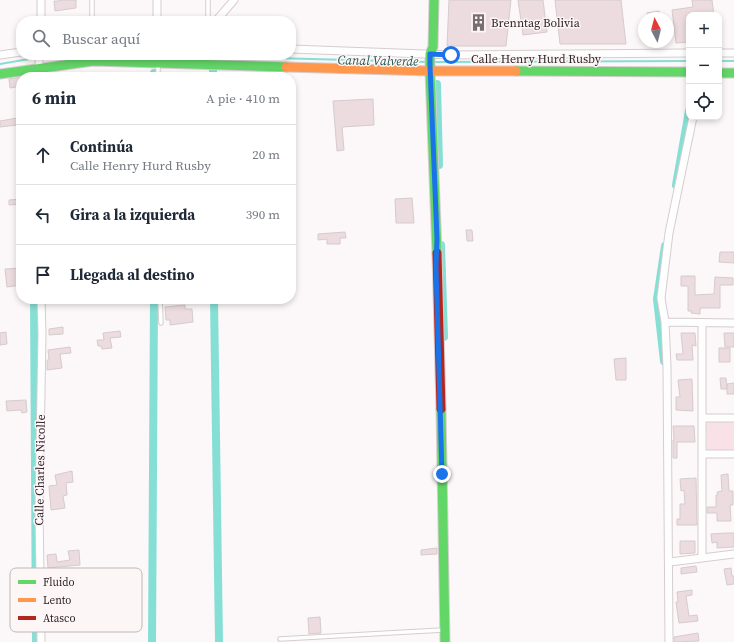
<!DOCTYPE html>
<html lang="es">
<meta charset="utf-8">
<style>
body{margin:0;font-family:"Source Serif 4",serif;background:#f2f2f3;color:#1f2937}
.controls{position:absolute;right:12px;top:12px;display:grid;overflow:hidden;border-radius:8px;box-shadow:0 2px 6px #0003}
.controls button{width:36px;height:36px;display:grid;place-items:center;padding:0;border:0;border-bottom:1px solid #e0e1e3;background:#fff;color:#1f2937;font:20px sans-serif}
.compass{position:absolute;left:638px;top:12px;width:36px;height:36px;border-radius:50%;background:#fff;box-shadow:0 2px 6px #0003;rotate:353deg}
.stop{position:absolute;width:12px;height:12px;margin:-9px;border:3px solid #1a73e8;border-radius:50%;background:#fff}
.stop.end{background:#1a73e8;border-color:#fff;box-shadow:0 1px 4px #0008}
.list{margin:0;padding:0;list-style:none}
h2{display:flex;justify-content:space-between;align-items:center;height:52px;margin:0;padding:0 16px;font-size:17px}
h2 small{font-size:13px;font-weight:400;color:#747a83}
.list li{display:grid;grid-template-columns:26px 1fr auto;gap:12px;align-items:center;box-sizing:border-box;height:60px;padding:0 16px;border-top:1px solid #e0e1e3}
.list b{display:block;font-size:15px;white-space:nowrap}
.list p{margin:0;font-size:13px;white-space:nowrap;color:#747a83}
.list em{font-size:13px;font-style:normal;color:#747a83}
.icon{flex:none;width:22px;height:22px;fill:none;stroke:currentColor;stroke-width:2;stroke-linecap:round;stroke-linejoin:round}
.map{position:relative;flex:none;width:734px;height:642px;overflow:hidden}
.search{position:absolute;background:#fff;box-shadow:0 2px 6px #0003;left:16px;top:16px;width:280px;height:44px;display:flex;align-items:center;gap:10px;box-sizing:border-box;padding:0 14px;border-radius:16px;color:#747a83;font-size:15px}
.panel{position:absolute;background:#fff;box-shadow:0 2px 6px #0003;left:16px;top:72px;width:280px;height:232px;border-radius:16px}
.map>svg:first-child{display:block}
.green{fill:#f8e2e7}
.lines{fill:none;stroke-linecap:round;stroke-linejoin:round}
.stream{stroke:#86dfd5;stroke-width:2}
.canal{stroke:#86dfd5;stroke-width:8}
.building{fill:#ecdbdf;stroke:#d4ccce}
.lane-casing{stroke:#d6cdcf;stroke-width:5.5}
.street-casing{stroke:#d6cdcf;stroke-width:9}
.fast-casing{stroke:#d6cdcf;stroke-width:11}
.slow-casing{stroke:#d6cdcf;stroke-width:11}
.jam-casing{stroke:#d6cdcf;stroke-width:11}
.lane{stroke:#fffefe;stroke-width:3.5}
.street{stroke:#fffefe;stroke-width:7}
.fast{stroke:#63d668;stroke-width:9}
.slow{stroke:#ff974d;stroke-width:9}
.jam{stroke:#b3261e;stroke-width:9}
.route{stroke:#1a73e8;stroke-width:5}
.labels{text-anchor:middle;stroke-width:3;stroke-linejoin:round;paint-order:stroke}
.poi-label{font-size:12px;fill:#312528;stroke:#fdf6f7;text-anchor:start}
.street-label{font-size:12px;fill:#312528;stroke:#fdf6f7}
.water-label{font-size:13px;font-style:italic;fill:#225851;stroke:#fdf6f7}
.key{fill:#fdf6f7;stroke:#c0b7b9;stroke-width:1}
.key-label{font-size:11px;fill:#312528}
</style>
<div class="map">
<svg width="734" height="642" viewBox="0 0 734 642">
<rect width="100%" height="100%" fill="#fcf7f8"/>
<!-- green -->
<path class="green" d="M734 421V450H707L706 422Z"/>
<g class="lines">
<!-- stream -->
<path class="stream" d="M164 55 426 62
M719 61H734
M432 62 689 61
M0 64 53 55"/>
<!-- canal -->
<path class="canal" d="M154 73V77
M31 75V77
M213 77V70
M437 84 439 165
M676 185 689 111
M441 245 444 337
M34 299 36 642
M214 299 219 642
M664 361 657 299 665 246
M152 642 154 299"/>
</g>
<!-- building -->
<path class="building" d="M59 0H76V8L55 11 54 1H59Z
M449 0H511L506 46H447Z
M518 0H543L547 32 523 35Z
M555 0H621L626 44H560Z
M692 0H712L714 15H689V42L676 43 672 10 693 7Z
M659 11 660 18H648L647 13Z
M21 77V86L10 88 9 79Z
M373 99 374 125 342 127 344 150 337 151 333 101Z
M17 118V125L0 127V121Z
M412 198 414 223H396L395 199Z
M21 199V204L9 205V200Z
M466 230H472L473 241H467Z
M345 232 346 238H340V244H327V239L318 240V234Z
M720 252H734V263L719 262Z
M21 268V285L7 287 5 269Z
M681 276H695V295L714 294 715 277 733 278V285H720V308H700V314L691 313 692 311H688V286H681Z
M185 305V309H192L193 322 170 325V320H166L165 307Z
M63 327V334L49 335V329Z
M120 331 121 337 110 338 112 348 102 349 101 346H98L97 340H104L103 333Z
M6 332 7 344 0 345V333Z
M681 333H695L696 346 692 345 693 360H677L676 354H683Z
M724 333H734V347H725Z
M70 347 71 353 60 354 62 368 47 370V360H49L48 350Z
M719 348H730V362H719Z
M626 358V380H616L614 359Z
M720 378H726L727 389H721Z
M692 379 693 411 676 410V397H680L678 380Z
M734 383V394H727V384Z
M26 400 27 412 22 413 21 410 7 411 6 401Z
M673 426H694L695 442H677V458H673V440H674Z
M72 471 73 482 66 483 67 495 63 496 65 508 51 510 49 486 57 485 55 475Z
M728 474 729 491H733V505H730L731 521H717V513H707V507H716V495H718L717 492 722 491 721 475Z
M696 478 697 525H677V519H680V504H685L684 490 681 491 680 479Z
M727 533H734V547L717 548V542L712 543 711 534Z
M680 541H695V553L680 554Z
M437 548V554L421 555V550Z
M79 550 80 565 48 568 47 555 56 554 57 562 70 560 68 551Z
M696 566 697 572 681 574V568Z
M731 568 732 576H734V584L727 585 724 569Z
M692 590V595L686 596 689 616 697 615 698 621 679 623 676 602H678L677 592Z
M320 617 321 633 309 634 308 618Z
M698 633 699 641 674 642V637Z"/>
<g class="lines">
<defs>
<path id="lane" d="M92 0V21
M208 0V21
M158 65V77
M160 299 161 323
M280 639 443 630"/>
<path id="street" d="M41 0V21
M157 21V0
M216 21 234 0
M291 49 451 55 689 53
M719 53H734
M0 55 21 52
M39 77V55
M665 322 734 323
M702 418H734
M702 454H734
M702 558V323
M670 562 734 554
M41 642 39 509 42 334 41 299
M669 642 667 367 665 322 661 298 669 233 693 117"/>
<path id="fast" d="M434 0 433 47 430 54V71L437 253
M516 71 689 72
M719 73H734
M0 74 93 61 286 67
M441 409 445 642"/>
<path id="slow" d="M286 67 430 71H516"/>
<path id="jam" d="M437 253 441 409"/>
</defs>
<!-- lane casing -->
<use href="#lane" class="lane-casing"/>
<!-- street casing -->
<use href="#street" class="street-casing"/>
<!-- fast casing -->
<use href="#fast" class="fast-casing"/>
<!-- slow casing -->
<use href="#slow" class="slow-casing"/>
<!-- jam casing -->
<use href="#jam" class="jam-casing"/>
<!-- lane -->
<use href="#lane" class="lane"/>
<!-- street -->
<use href="#street" class="street"/>
<!-- fast -->
<use href="#fast" class="fast"/>
<!-- slow -->
<use href="#slow" class="slow"/>
<!-- jam -->
<use href="#jam" class="jam"/>
</g>
<g class="lines">
<!-- route -->
<path class="route" d="M442 474 436 267 437 239 430 66V54L451 55"/>
</g>
<!-- icons -->
<defs>
<symbol id="building-bare" viewBox="-9 -9 18 18"><path d="M-4-6H4V6H1V3H-1V6H-4ZM-2.5-4.3h1.7v1.8h-1.7ZM.8-4.3h1.7v1.8H.8ZM-2.5-1h1.7V.8h-1.7ZM.8-1h1.7V.8H.8Z" fill="#786e71" stroke="#fdf6f7" stroke-width="2.5" paint-order="stroke"/></symbol>
</defs>
<g fill-rule="evenodd">
<use href="#building-bare" x="466" y="10" width="25" height="25"/>
</g>
<g class="labels">
<!-- poi labels -->
<g class="poi-label">
<text x="491" y="27">Brenntag Bolivia</text>
</g>
<!-- street labels -->
<g class="street-label">
<text x="536" y="63">Calle Henry Hurd Rusby</text>
<text transform="translate(40 470) rotate(-89)" y="4">Calle Charles Nicolle</text>
</g>
<!-- water labels -->
<g class="water-label">
<text transform="translate(378 60) rotate(1)" y="5">Canal Valverde</text>
</g>
</g>
<!-- legend -->
<rect x="10" y="568" width="132" height="64" rx="6" class="key"/>
<rect x="18" y="580" width="18" height="4" fill="#63d668"/>
<rect x="18" y="598" width="18" height="4" fill="#ff974d"/>
<rect x="18" y="616" width="18" height="4" fill="#b3261e"/>
<g class="key-label">
<text x="43" y="586">Fluido</text>
<text x="43" y="604">Lento</text>
<text x="43" y="622">Atasco</text>
</g>
</svg>
<div class="controls">
<button>+</button>
<button>−</button>
<button><svg class="icon" aria-label="locate" viewBox="0 0 24 24"><circle cx="12" cy="12" r="6"/><path d="M12 2v4M12 18v4M2 12h4M18 12h4"/></svg></button>
</div>
<svg class="compass" viewBox="-18 -18 36 36"><path d="M0-13l5 13h-10z" fill="#e53935"/><path d="M0 13l5-13h-10z" fill="#747a83"/></svg>
<div class="stop" style="left:451px;top:55px"></div>
<div class="stop end" style="left:442px;top:474px"></div>
<div class="search"><svg class="icon" aria-label="search" viewBox="0 0 24 24"><circle cx="10" cy="10" r="6"/><path d="M15 15l6 6"/></svg>Buscar aquí</div>
<section class="panel">
<h2>6 min<small>A pie · 410 m</small></h2>
<ul class="list">
<li><svg class="icon" aria-label="ahead" viewBox="0 0 24 24"><path d="M12 20V5M6 11l6-6 6 6"/></svg><div><b>Continúa</b><p>Calle Henry Hurd Rusby</p></div><em>20 m</em></li>
<li><svg class="icon" aria-label="left" viewBox="0 0 24 24"><path d="M17 20v-9H6M10 6l-5 5 5 5"/></svg><div><b>Gira a la izquierda</b></div><em>390 m</em></li>
<li><svg class="icon" aria-label="arrive" viewBox="0 0 24 24"><path d="M6 21V4h12l-3 4 3 4H6"/></svg><div><b>Llegada al destino</b></div></li>
</ul>
</section>
</div>
